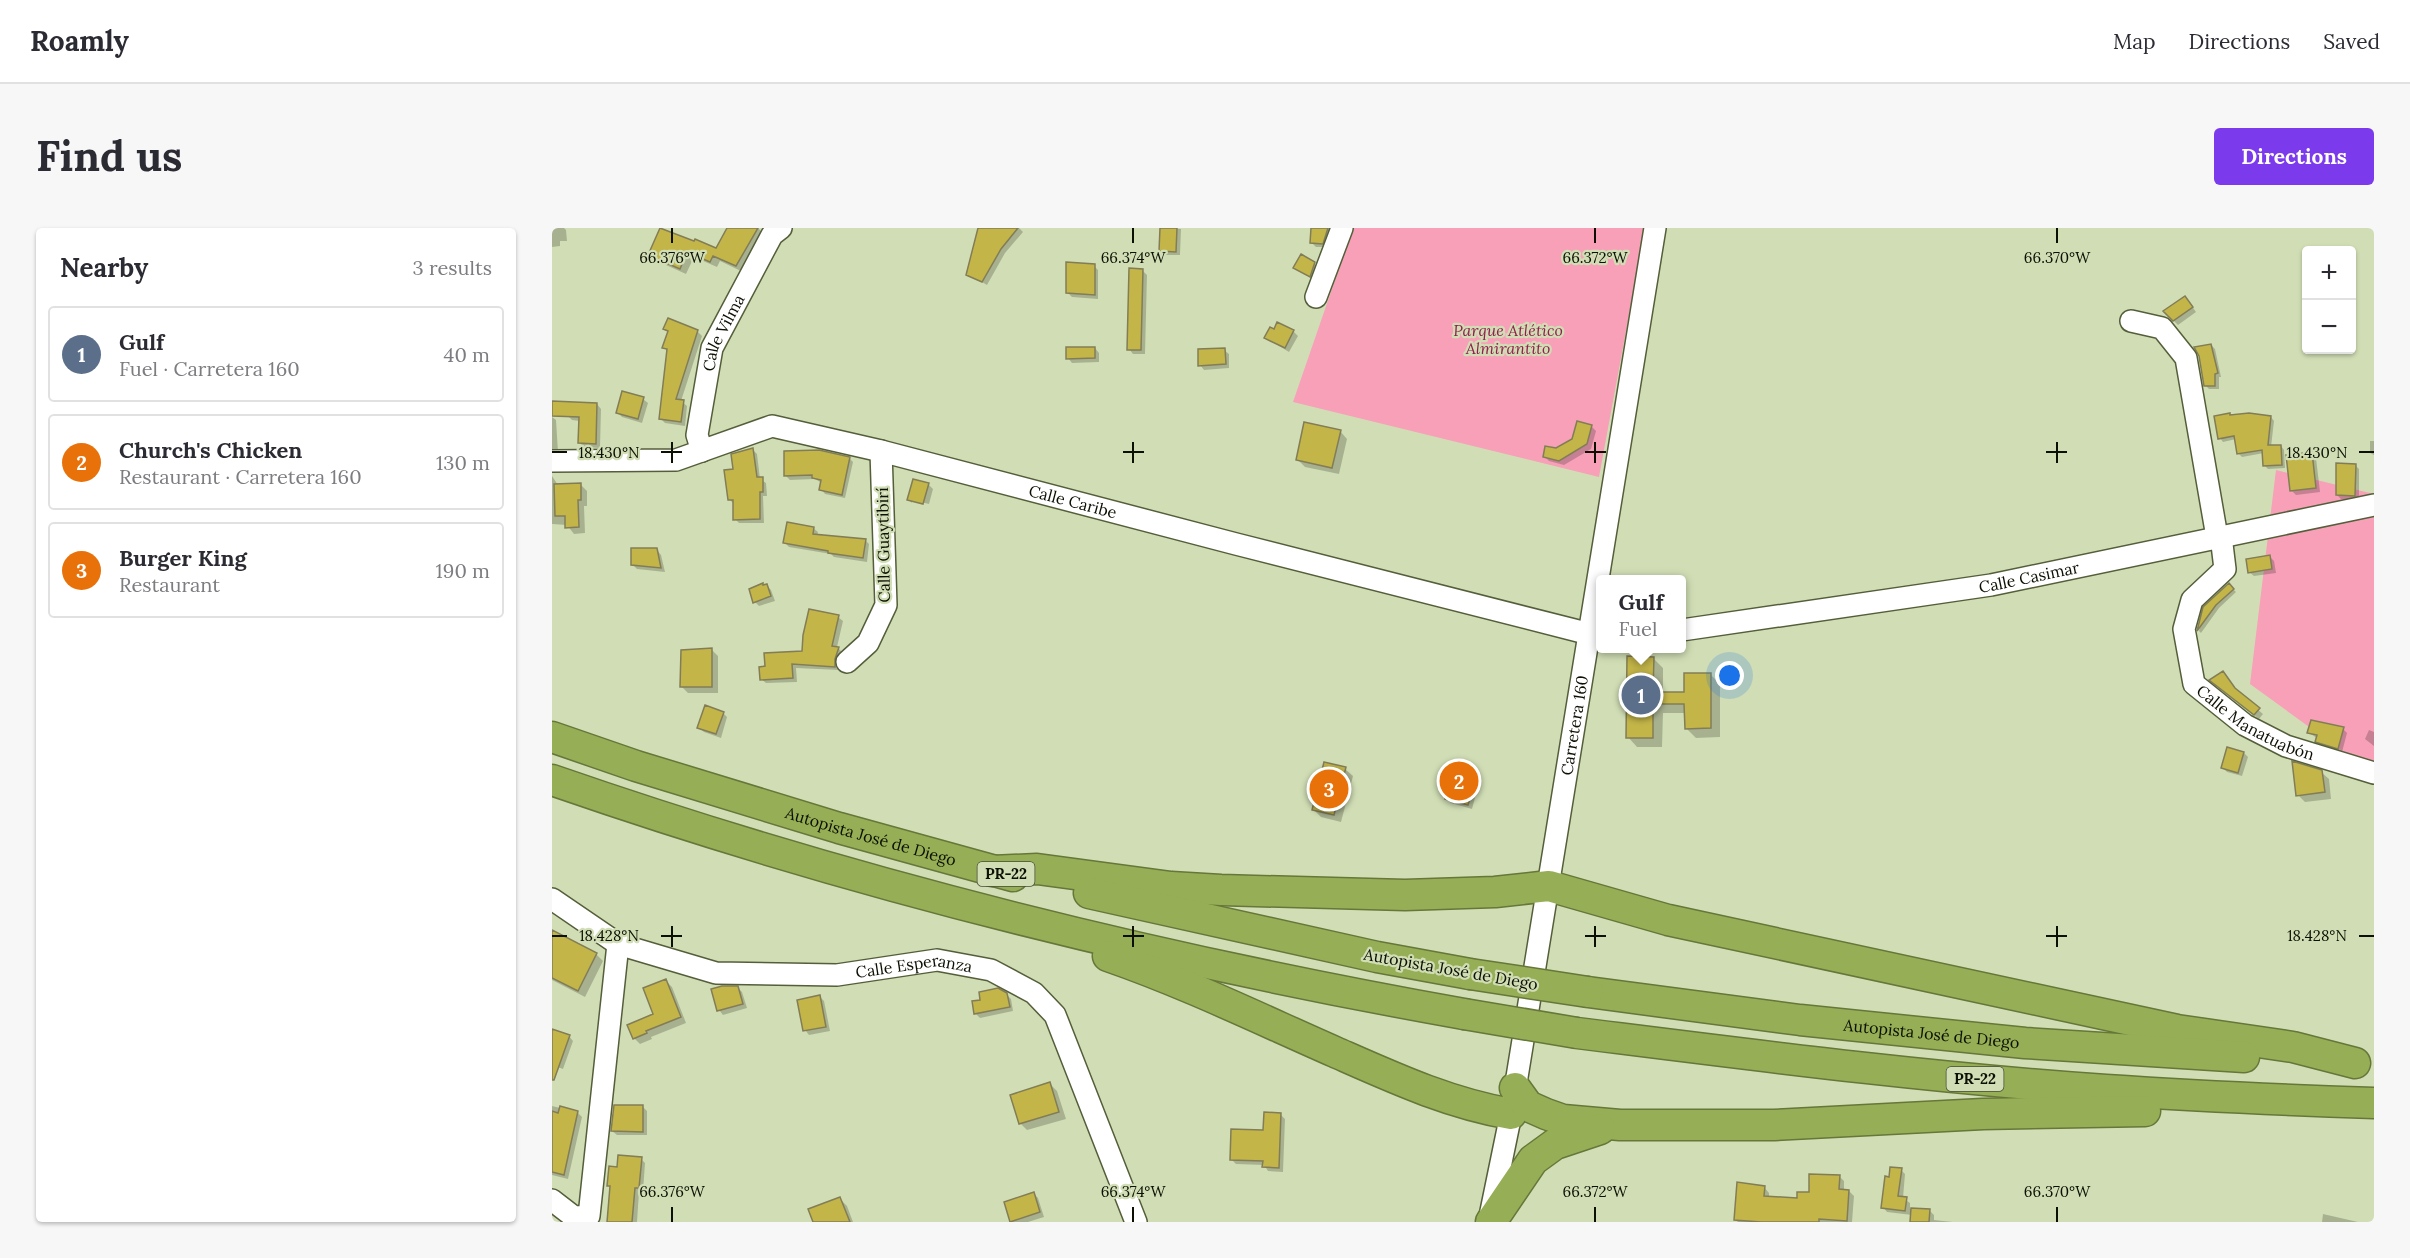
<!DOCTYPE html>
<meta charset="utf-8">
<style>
body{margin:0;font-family:Lora,serif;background:#f7f7f7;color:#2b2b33}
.controls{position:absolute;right:18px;top:18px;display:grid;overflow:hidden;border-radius:6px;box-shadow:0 2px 4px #0004}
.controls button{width:54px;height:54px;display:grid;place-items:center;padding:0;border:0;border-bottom:2px solid #e1e1e2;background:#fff;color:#2b2b33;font:30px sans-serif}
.you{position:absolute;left:1178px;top:448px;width:21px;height:21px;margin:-15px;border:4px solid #fff;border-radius:50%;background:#1a73e8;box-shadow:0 0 0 9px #1a73e833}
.badge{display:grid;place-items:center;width:39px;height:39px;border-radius:50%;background:#7c3aed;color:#fff;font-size:20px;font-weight:700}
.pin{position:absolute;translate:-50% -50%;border:3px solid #fff;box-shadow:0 2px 6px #0006}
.popup{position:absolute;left:1044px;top:347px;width:90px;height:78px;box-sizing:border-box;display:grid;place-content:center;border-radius:6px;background:#fff;filter:drop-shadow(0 2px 4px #0005);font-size:20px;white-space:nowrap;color:#7c7c81}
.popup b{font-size:22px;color:#2b2b33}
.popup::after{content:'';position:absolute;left:50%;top:100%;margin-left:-12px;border:12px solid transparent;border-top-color:#fff}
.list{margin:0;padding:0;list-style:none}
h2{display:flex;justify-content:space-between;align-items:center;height:78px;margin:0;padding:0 24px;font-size:26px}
h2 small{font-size:20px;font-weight:400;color:#7c7c81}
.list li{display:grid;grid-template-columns:39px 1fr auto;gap:18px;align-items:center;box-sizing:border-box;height:96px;margin:0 12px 12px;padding:0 12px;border:2px solid #e1e1e2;border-radius:6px}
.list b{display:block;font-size:22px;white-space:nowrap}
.list p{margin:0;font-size:20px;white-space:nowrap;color:#7c7c81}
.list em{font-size:20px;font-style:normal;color:#7c7c81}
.map{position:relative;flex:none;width:1822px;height:994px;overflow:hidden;border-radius:6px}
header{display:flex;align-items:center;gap:36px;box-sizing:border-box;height:84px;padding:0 30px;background:#fff;border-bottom:2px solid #e1e1e2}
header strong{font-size:28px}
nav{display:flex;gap:33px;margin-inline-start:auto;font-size:21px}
.intro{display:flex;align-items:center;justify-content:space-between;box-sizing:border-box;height:144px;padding:0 36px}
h1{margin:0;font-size:42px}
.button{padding:15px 27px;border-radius:6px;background:#7c3aed;color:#fff;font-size:21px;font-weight:700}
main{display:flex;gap:36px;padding:0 36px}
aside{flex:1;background:#fff;border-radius:6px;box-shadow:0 2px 4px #0004}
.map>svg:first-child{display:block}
.green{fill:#f7a0b8}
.shadow{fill:#0003}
.building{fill:#c3b548;stroke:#827d56;stroke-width:1.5}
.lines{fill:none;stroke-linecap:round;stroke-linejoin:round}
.minor-casing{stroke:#545e3a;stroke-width:24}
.highway-casing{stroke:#667739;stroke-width:33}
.minor{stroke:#fff;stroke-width:21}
.highway{stroke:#96ae56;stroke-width:30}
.highway-bridge-casing{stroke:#667739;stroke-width:33;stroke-linecap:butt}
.highway-bridge{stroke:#96ae56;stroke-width:30}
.ticks{fill:none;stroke:#0c1003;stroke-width:2}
.labels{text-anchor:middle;stroke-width:4.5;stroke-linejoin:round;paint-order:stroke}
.shield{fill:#d1deb5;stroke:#474e38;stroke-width:1.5}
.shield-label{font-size:15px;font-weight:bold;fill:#0c1003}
.park-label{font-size:16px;font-style:italic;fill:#911f4c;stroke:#d1deb5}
.street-label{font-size:16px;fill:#0c1003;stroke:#d1deb5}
.ticks-label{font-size:15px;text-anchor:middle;fill:#0c1003;stroke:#d1deb5;stroke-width:4.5;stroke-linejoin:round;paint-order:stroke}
</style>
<header>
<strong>Roamly</strong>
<nav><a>Map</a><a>Directions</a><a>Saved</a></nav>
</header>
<div class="intro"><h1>Find us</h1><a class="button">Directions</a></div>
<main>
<aside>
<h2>Nearby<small>3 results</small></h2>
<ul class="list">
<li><span class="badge" style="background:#5c6f8a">1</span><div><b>Gulf</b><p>Fuel · Carretera 160</p></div><em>40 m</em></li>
<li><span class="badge" style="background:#e8710a">2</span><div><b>Church's Chicken</b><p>Restaurant · Carretera 160</p></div><em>130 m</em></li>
<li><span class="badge" style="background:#e8710a">3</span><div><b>Burger King</b><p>Restaurant</p></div><em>190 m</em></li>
</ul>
</aside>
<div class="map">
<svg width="1822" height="994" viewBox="0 0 1822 994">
<rect width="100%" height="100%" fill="#d1deb5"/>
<!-- green -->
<path class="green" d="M801 0H1093L1047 249 741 174Z
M1724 242 1822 266V546L1698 456Z"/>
<!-- shadow -->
<path class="shadow" d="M0 0H12L14 2 15 13H8V18L0 19Z
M177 0H206L212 6 191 44 168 33 165 39 142 29 134 46 105 33 98 27 110 1 165 22Z
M430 0H467L471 4 453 25 435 57 416 46Z
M609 0 629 1 628 27H613L609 22Z
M760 0H784L775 19H764L759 14Z
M750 29 767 40 762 52 743 40Z
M542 38 546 42V71L520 69 515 64Z
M590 42 595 47 593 126H581L577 121Z
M1637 74 1644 84 1626 97 1613 84Z
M113 101 145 103 150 108 129 173 135 178 133 198 113 195 109 191 116 124 112 119 117 105Z
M741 103 746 108 737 124 714 110Z
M1659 117 1663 121 1669 149H1667V161H1657L1653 157 1648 127Z
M543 120 547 125V134L520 135 516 130Z
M672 122 677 126V140L652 142 648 137Z
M91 171 96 175 90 195 70 189 66 185Z
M45 176 49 181 48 220 32 219 28 215V193L20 192 16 188Z
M0 189 4 192 6 224 0 225Z
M1719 189 1722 193 1719 219 1729 218 1732 222 1733 240 1716 241 1712 237V225L1690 229 1686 225 1684 211 1671 214 1668 210Z
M1040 199 1044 203 1039 221 1012 237 997 233 993 229Z
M788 203 795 211 787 246 753 239 745 231Z
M1818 213H1822V227L1818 225Z
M201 222 205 226 208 251 214 255 215 268H211L212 295H187L183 291 182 276 177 271 182 243Z
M1759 226 1764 230 1768 264 1744 267 1740 263Z
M297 230 301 234 293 270 273 266 269 261 270 255 263 251 238 252 233 247Z
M1803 237 1807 241V271H1789L1785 267Z
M0 248 6 257 28 256 35 263V278H32L33 305 22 306 15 297 0 296Z
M376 256 381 261 377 276 360 272V275L356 271Z
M261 300 266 304 265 308 313 312 317 316 315 334 282 329 279 326 237 319 233 315Z
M105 322 109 327 113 344 85 341 80 336Z
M1718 329 1722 333 1724 345 1702 348 1697 344Z
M1677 357 1684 364 1667 380 1649 405 1647 403 1653 380Z
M215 358 219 362 223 373 207 378 203 374Z
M286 389 291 393 285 419 290 424 287 442 244 440 245 454 214 455 209 451 252 425Z
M159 421 166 428V465H136L129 458Z
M1101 430 1111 440V466H1134L1158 446 1168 456V509L1144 510 1134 500V485H1111L1110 519H1085L1076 509Z
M1663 456 1685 464 1711 486 1707 491Z
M171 485 175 489 169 510 152 504 147 500Z
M1791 501 1795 505 1790 524 1769 517 1765 513V510L1757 505Z
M1817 502 1822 504V518L1813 511Z
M1692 525 1696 529 1690 548 1675 544 1671 540Z
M793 541 801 548 789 594 769 589 762 582Z
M1769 544 1777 551 1779 571 1753 574 1746 567Z
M924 546 928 551 920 581 899 575 895 571 897 563 892 558Z
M44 726 51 733 33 769 0 752V734Z
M114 753 120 759 134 795 99 809 100 811 88 816 82 810 102 786Z
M186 760 190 764 195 780 171 787 167 782Z
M454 766 459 771 461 783 428 790 423 785Z
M268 769 272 773 278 803 257 807 253 802Z
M0 802 17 808 21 813 11 841 0 837Z
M498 856 505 863 514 891 475 902 468 895Z
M0 878 25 884 30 889 16 951 0 947Z
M90 878 95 883V907H65L60 903Z
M728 886 733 891 731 944 716 943 712 937 684 936 679 931 713 904Z
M89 931 93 935 91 964H87L85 994H56L59 960 57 957 66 941Z
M1349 942 1353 946 1351 970 1358 975V981L1377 982 1382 987V992L1401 994H1360V987L1335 984 1331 979 1338 950Z
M1287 948 1292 953V963H1297L1302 968 1300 994H1186L1183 991 1212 959 1217 965V970L1246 971Z
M482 966 486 970 492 989 476 994H460Z
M287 970 295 978 301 994H262Z
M1771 986 1806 994H1770Z"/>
<!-- building -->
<path class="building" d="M108 0 142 13 143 11 164 20 175 0H206L184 38 161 28 158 34 135 24 128 41 96 27Z
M426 0H466L449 21 430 54 414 47Z
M608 0H625L624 24 607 23Z
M759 0H776L771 16 758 15Z
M749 26 763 34 758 49 741 40Z
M514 34 543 36V67L514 65Z
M577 40 591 41 589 122H575Z
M1633 68 1641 79 1621 93 1611 83Z
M116 90 146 102 124 171 132 172 129 194 107 191 115 121 110 120 116 103 111 101Z
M725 94 742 102 733 120 712 110 718 99 722 101Z
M1659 116 1666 145 1663 146V158H1652L1647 128 1642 119Z
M514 119H543V130L514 131Z
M673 120 674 136 646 138V121Z
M70 163 92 169 86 191 64 185Z
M0 173 45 175 44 216 26 215 27 189 0 188Z
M1678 185V187L1697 185 1719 188 1716 217H1729L1730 237 1711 238 1710 222 1685 226 1682 208 1666 211 1662 188Z
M1025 193 1040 197 1035 216 1007 233 991 229 993 218 1004 220 1020 211Z
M752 194 789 202 780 240 744 232Z
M201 220 205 249H211V264H208V291L181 292V272H176L172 242 181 241 179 226Z
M267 222 298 229 290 267 267 262 269 252 260 250V247L232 248V223Z
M1760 224 1764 260 1738 263 1734 227Z
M1784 235 1804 236 1803 268 1784 267Z
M361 251 377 255 371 276 355 272Z
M29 255V272H26L27 299 13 300V288H3L2 256Z
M235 294 262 299 261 306 314 311 311 330 276 325V323L231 315Z
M79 320H105L109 340 79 337Z
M1718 327 1720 341 1696 345 1694 331Z
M211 355V357L215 356 219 368 201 375 197 361Z
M1677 355 1682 361 1664 377 1645 403 1651 379Z
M257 381 287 387 280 418 287 419 283 431V439L240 436 241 450 208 452 207 439 213 438 212 425 250 423 251 407Z
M160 420V459H128L129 422Z
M1075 428 1102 429 1101 464H1132V445H1159V500L1133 501 1132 476H1101V510H1074Z
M1671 443 1683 460 1708 480 1702 487 1657 452Z
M153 477 172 484 164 506 145 500Z
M1759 492 1792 499 1786 521 1763 514 1765 507 1755 505Z
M1675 519 1692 524 1686 545 1669 540Z
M1740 533 1770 542 1773 564 1744 568Z
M772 534 794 539 782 587 760 582Z
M899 535 925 545 916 577 893 571 896 560 890 558 893 546 896 547Z
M0 702 45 725 26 763 0 750Z
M114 751 129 789 94 803 95 805 81 811 75 797 101 786 91 760Z
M170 758H186L191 776 165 783 159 761Z
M446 760 455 765 458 779 422 786 420 773 428 772 427 764Z
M268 767 274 799 251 803 245 772Z
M0 801 18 807 2 852H0Z
M498 854 507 884 467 896 458 867Z
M62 877H91V904L59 903Z
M8 878 26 883 12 947 0 944V883L6 885Z
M712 884 729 885 727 940 710 939 711 933 678 932 679 901 711 902Z
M66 927 90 929 87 960H83L80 994H55L58 958H55L57 938 65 939Z
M1338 939 1350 940 1346 968 1355 969 1353 983 1329 980 1333 948 1337 949Z
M1257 946 1288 947 1287 961 1297 962 1295 993 1267 991V994H1209L1182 992 1185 954 1213 958 1212 968 1245 970V964H1257Z
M482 964 488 984 458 994 452 974Z
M288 969 298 994H261L256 981Z
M1359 980 1378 981 1377 994H1358Z"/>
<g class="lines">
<defs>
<g id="minor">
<path d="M764 69 790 0"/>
<path d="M1579 93 1610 100 1634 130 1665 309"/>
<path id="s1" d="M150 223 145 207 160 120 220 7 229 0"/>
<path id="s2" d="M0 233 124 232 220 198 329 223 684 316 1038 406H1048"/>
<path id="s3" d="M1669 308 1673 341 1640 372 1632 401 1642 456 1693 497 1734 518 1822 545"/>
<path id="s4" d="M1130 402 1439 357 1822 277"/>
<path d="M295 434 316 415 334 377 329 223"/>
<path id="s5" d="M0 671 66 716 164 745 285 747 385 732 439 742 482 765 503 787 584 994"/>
<path d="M0 972 22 989 37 988 66 716"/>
<path id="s6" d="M938 988 959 886 1103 0"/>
</g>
<g id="highway">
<path id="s7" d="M0 509 84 538 287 600 461 648"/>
<path d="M0 552C297 655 603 731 912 786"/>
<path d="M440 643 485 641 619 659 669 662 853 667 943 664 997 658 1116 692 1625 802 1741 819 1803 835"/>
<path d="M537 665 825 729 918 746"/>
<path d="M556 728C634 755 708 791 783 824 842 850 896 875 959 886"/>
<path id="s8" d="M1036 764 1248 792 1473 815 1692 829"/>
<path d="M1025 805C1201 827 1377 850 1554 862 1643 868 1733 872 1822 875"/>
<path d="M963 860 976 878 994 886 1011 892 1068 897H1222L1431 886 1593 883"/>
<path d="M939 994 981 932 1003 916 1048 901"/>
</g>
</defs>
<!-- minor casing -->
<use href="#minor" class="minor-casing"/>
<!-- highway casing -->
<use href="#highway" class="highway-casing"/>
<!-- minor -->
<use href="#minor" class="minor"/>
<!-- highway -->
<use href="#highway" class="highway"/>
<defs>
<path id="highway-bridge" d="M918 746 1036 764
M912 786 1025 805"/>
</defs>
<!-- highway-bridge casing -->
<use href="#highway-bridge" class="highway-bridge-casing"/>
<!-- highway-bridge -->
<use href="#highway-bridge" class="highway-bridge"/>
</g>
<!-- ticks -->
<path class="ticks" d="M120 0V15M581 0V15M1043 0V15M1505 0V15M120 214V235M581 214V235M1043 214V235M1505 214V235M0 224H15M109 224H130M571 224H592M1033 224H1054M1494 224H1515M1807 224H1822M120 698V719M581 698V719M1043 698V719M1505 698V719M0 708H15M109 708H130M571 708H592M1033 708H1054M1494 708H1515M1807 708H1822M120 979V994M581 979V994M1043 979V994M1505 979V994"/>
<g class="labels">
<!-- shield labels -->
<g class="shield">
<rect x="425.5" y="634" width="57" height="24" rx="4.5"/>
<rect x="1394.5" y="839" width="57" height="24" rx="4.5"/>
</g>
<g class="shield-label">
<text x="454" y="651">PR-22</text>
<text x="1423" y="856">PR-22</text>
</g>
<!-- park labels -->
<g class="park-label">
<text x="956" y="108">Parque Atlético<tspan x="956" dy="18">Almirantito</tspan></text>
</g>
<!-- street labels -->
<g class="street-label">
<text dy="6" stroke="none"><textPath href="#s1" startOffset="123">Calle Vilma</textPath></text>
<text dy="6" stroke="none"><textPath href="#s2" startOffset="536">Calle Caribe</textPath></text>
<text transform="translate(331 317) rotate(-91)" y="6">Calle Guaytibirí</text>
<text dy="6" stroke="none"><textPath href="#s4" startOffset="351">Calle Casimar</textPath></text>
<text dy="6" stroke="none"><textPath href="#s3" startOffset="238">Calle Manatuabón</textPath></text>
<text dy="6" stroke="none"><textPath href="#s6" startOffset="498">Carretera 160</textPath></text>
<text dy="6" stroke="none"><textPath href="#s7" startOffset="334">Autopista José de Diego</textPath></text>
<text transform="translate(899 741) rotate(10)" y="6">Autopista José de Diego</text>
<text dy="6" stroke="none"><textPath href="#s5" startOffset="381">Calle Esperanza</textPath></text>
<text dy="6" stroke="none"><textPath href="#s8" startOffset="346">Autopista José de Diego</textPath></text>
</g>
</g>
<g class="ticks-label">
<text x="120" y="35">66.376°W</text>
<text x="581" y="35">66.374°W</text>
<text x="1043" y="35">66.372°W</text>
<text x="1505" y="35">66.370°W</text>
<text x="57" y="230">18.430°N</text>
<text x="1765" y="230">18.430°N</text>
<text x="57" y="713">18.428°N</text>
<text x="1765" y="713">18.428°N</text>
<text x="120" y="969">66.376°W</text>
<text x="581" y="969">66.374°W</text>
<text x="1043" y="969">66.372°W</text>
<text x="1505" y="969">66.370°W</text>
</g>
</svg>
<div class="controls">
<button>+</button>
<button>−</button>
</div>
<div class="you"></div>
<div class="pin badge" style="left:1089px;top:467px;background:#5c6f8a">1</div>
<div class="popup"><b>Gulf</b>Fuel</div>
<div class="pin badge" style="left:907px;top:553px;background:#e8710a">2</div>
<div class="pin badge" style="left:777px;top:561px;background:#e8710a">3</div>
</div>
</main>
